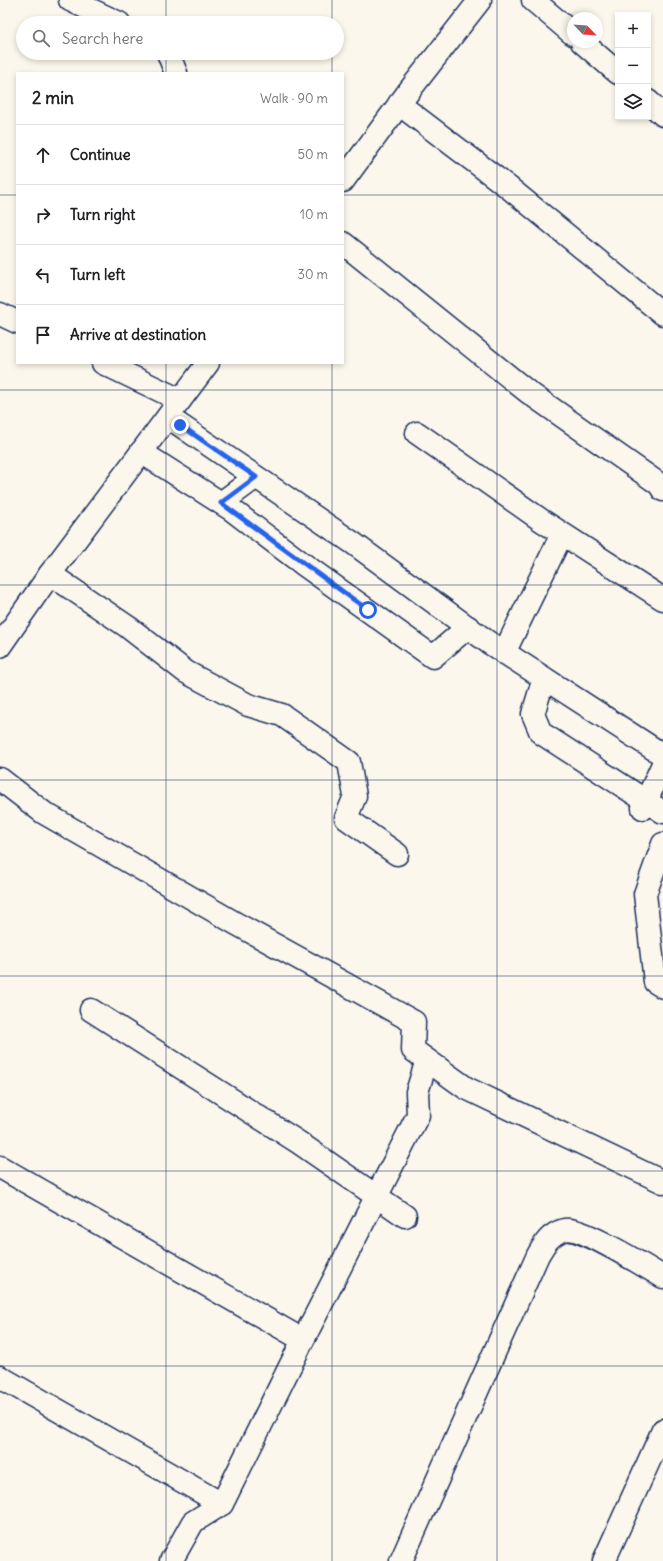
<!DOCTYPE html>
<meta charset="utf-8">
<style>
body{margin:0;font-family:Delius,sans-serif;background:#f6f6f6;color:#202124}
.controls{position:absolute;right:12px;top:12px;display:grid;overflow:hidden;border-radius:0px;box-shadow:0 2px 6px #0003}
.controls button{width:36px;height:36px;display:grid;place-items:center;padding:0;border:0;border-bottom:1px solid #e0e0e0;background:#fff;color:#202124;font:20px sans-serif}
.compass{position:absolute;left:567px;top:12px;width:36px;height:36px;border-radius:50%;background:#fff;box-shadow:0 2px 6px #0003;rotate:115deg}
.stop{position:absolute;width:12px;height:12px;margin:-9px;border:3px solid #2563eb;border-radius:50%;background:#fff}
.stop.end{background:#2563eb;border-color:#fff;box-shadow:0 1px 4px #0008}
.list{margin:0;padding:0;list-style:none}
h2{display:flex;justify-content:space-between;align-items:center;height:52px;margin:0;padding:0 16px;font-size:17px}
h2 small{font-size:13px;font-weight:400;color:#757577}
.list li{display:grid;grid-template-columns:26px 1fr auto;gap:12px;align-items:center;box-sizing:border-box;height:60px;padding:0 16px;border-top:1px solid #e0e0e0}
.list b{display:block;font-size:15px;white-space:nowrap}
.list em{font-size:13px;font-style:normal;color:#757577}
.icon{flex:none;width:22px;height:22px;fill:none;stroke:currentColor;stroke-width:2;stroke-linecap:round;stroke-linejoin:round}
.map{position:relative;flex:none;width:663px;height:1561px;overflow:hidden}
.search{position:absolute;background:#fff;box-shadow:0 2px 6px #0003;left:16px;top:16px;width:328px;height:44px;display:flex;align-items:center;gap:10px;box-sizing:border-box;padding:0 14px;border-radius:22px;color:#757577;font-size:15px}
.panel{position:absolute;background:#fff;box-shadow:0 2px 6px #0003;left:16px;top:72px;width:328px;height:292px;border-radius:0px}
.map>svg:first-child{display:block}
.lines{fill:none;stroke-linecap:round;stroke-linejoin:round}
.minor-casing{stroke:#1b2f5e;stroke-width:25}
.secondary-casing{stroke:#1b2f5e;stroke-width:25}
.minor{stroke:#fbf7ec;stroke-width:22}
.secondary{stroke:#fbf7ec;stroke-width:22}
.route{stroke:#2563eb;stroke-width:5}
.grid{fill:none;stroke:#1b2f5e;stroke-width:1;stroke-opacity:0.55}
</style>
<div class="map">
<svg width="663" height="1561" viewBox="0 0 663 1561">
<rect width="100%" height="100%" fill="#fbf7ec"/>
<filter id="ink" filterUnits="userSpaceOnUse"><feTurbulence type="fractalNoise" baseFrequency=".025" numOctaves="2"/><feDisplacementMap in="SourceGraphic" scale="8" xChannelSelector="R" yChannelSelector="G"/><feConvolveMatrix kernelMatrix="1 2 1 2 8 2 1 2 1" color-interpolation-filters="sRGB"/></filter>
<g filter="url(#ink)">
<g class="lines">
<defs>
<path id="minor" d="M70 0 119 23
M533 0 573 34
M582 42 618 73
M168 53 176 73
M648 101 663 115
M399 104 508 187 663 314
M343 243 528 392 659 484 663 490
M0 314 17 322
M103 363 180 400
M168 417 353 543 488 642 663 755
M417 433 541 520 663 599
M141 452 232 510 303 564 433 657 468 627
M221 503 256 477
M50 574 128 627 186 672 248 705 282 715 349 762 355 796 346 818 397 854
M504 653 562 534
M544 678 533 714 541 733 663 812
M0 779 44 813 235 923 414 1022 413 1050 466 1088 663 1182
M643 808 663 764
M663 844 645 894 655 982 663 987
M91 1010 298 1142 405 1216
M0 1167 303 1340 222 1504 193 1522 171 1561
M303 1340 418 1115 417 1092 427 1060
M0 1377 222 1504
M401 1561 538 1255C545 1243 550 1234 564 1230 579 1225 646 1267 663 1277
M604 1561 663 1430"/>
<path id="secondary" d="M343 181 409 91 480 0
M0 646 50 574 208 363"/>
</defs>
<!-- minor casing -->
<use href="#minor" class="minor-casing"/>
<!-- secondary casing -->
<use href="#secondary" class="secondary-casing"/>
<!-- minor -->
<use href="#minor" class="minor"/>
<!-- secondary -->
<use href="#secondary" class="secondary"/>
</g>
</g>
<g class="lines" filter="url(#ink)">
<!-- route -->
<path class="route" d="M180 425 256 477 221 503 368 610"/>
</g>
<!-- grid -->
<path class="grid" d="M166 0V23M332 0V23M497 0V1561M166 53V73M332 53V73M0 195H17M343 195H663M166 363V1561M332 363V1561M0 390H663M0 585H663M0 780H663M0 976H663M0 1171H663M0 1366H663"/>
</svg>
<div class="controls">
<button>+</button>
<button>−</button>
<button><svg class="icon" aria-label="layers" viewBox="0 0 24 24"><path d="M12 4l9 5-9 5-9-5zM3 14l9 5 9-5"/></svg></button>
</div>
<svg class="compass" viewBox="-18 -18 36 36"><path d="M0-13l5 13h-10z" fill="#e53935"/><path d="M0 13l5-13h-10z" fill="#757577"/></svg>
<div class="stop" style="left:368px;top:610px"></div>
<div class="stop end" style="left:180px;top:425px"></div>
<div class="search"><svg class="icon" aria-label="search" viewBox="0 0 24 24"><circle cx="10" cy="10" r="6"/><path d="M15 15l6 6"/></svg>Search here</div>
<section class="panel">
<h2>2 min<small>Walk · 90 m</small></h2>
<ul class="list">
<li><svg class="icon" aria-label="ahead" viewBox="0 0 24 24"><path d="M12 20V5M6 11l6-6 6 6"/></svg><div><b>Continue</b></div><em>50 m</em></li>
<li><svg class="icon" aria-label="right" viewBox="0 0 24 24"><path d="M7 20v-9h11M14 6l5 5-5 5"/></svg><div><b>Turn right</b></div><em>10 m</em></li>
<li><svg class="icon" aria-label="left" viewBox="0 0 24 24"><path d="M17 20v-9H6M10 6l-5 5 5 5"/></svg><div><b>Turn left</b></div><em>30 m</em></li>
<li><svg class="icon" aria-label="arrive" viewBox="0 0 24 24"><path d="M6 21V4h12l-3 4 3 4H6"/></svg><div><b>Arrive at destination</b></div></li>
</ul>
</section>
</div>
